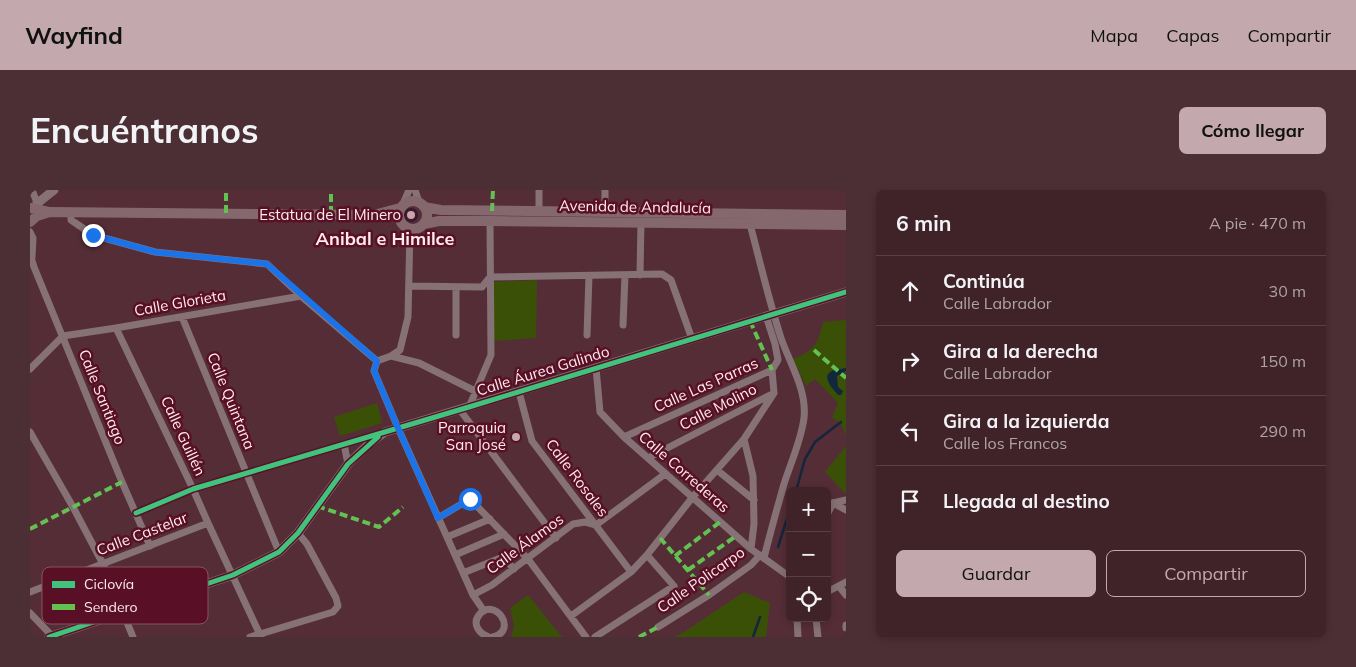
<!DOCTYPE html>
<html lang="es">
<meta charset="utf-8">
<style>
body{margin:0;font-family:Mulish,sans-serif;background:#4b2f35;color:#f1f3f6}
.controls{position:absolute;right:15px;bottom:15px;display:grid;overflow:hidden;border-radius:8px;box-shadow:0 2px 8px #0003}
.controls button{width:45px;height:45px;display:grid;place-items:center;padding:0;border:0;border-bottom:1px solid #593f46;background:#402229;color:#f1f3f6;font:25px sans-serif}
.stop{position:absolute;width:15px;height:15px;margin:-11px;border:4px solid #1a73e8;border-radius:50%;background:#fff}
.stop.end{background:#1a73e8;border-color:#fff;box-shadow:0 1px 5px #0008}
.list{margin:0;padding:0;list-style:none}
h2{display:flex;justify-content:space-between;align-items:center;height:65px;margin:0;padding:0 20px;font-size:21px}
h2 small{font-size:16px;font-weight:400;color:#aea4a8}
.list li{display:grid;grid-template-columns:32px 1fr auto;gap:15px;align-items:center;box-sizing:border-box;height:70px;padding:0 20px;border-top:1px solid #593f46}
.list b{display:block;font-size:19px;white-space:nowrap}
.list p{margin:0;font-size:16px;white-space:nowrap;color:#aea4a8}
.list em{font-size:16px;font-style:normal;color:#aea4a8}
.actions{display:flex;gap:10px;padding:15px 20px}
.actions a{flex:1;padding:11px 0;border:1px solid #c3a8ad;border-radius:8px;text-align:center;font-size:18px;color:#c3a8ad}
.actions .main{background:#c3a8ad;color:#111}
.icon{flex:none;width:28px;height:28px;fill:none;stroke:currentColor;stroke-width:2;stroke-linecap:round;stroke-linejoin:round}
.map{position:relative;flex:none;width:816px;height:447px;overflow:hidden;border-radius:8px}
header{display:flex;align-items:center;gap:30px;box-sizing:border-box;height:70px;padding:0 25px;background:#c3a8ad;color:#111}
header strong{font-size:24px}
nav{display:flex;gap:28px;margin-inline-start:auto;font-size:18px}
.intro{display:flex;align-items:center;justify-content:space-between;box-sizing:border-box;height:120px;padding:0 30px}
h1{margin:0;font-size:35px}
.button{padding:12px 22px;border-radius:8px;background:#c3a8ad;color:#111;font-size:18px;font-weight:700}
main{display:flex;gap:30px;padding:0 30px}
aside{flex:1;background:#402229;border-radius:8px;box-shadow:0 2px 8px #0003}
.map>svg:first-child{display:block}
.green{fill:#3b5007}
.water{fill:#12263c}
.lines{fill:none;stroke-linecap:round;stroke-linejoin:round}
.stream{stroke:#12263c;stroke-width:2.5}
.minor{stroke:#867276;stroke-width:7}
.tertiary{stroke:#867276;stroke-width:9}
.secondary{stroke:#84686e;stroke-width:10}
.quiet{stroke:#63c152;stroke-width:4;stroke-dasharray:8 4;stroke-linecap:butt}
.cycleway-casing{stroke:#590f25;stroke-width:8}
.cycleway{stroke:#40c37c;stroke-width:5}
.route{stroke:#1a73e8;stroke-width:6}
.poi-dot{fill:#c3a8ad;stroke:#590f25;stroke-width:2}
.labels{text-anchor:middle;stroke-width:5;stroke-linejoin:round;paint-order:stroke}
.street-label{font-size:15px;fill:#feebed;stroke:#590f25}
.poi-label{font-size:15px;fill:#feebed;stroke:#590f25;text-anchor:end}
.quarter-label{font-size:18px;font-weight:bold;fill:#feebed;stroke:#590f25}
.key{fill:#590f25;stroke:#8a5161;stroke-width:1}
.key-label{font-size:14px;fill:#feebed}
</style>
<header>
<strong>Wayfind</strong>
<nav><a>Mapa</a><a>Capas</a><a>Compartir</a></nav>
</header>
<div class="intro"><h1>Encuéntranos</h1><a class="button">Cómo llegar</a></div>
<main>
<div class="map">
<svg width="816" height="447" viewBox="0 0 816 447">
<rect width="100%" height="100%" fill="#552d37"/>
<!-- green -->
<path class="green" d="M507 90 506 148 464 151V92Z
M816 130V247C814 237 811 232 802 228L808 213 785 189 776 196 763 169C784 160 788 155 793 132Z
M347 213 352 233 310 246 304 227Z
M816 256V303H815L795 282Z
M714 402 740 413 736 447H644L654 442Z
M498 405 532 447H481L484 436 480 418Z"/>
<!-- water -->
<path class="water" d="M374 25a7 7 0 1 1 14 0a7 7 0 1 1-14 0Z
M816 178V181L807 186 808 197 813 201 811 205H808C804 200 793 189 799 183 803 179 811 179 816 178Z"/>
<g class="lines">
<!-- stream -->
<path class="stream" d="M766 301 775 269 785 252 811 232
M748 357 760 319
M723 447 730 427"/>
<!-- minor -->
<path class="minor" d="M2 0 6 10V19
M385 0 389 12
M373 14 379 0
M509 21V0
M41 22V30L63 45 125 62 237 74 271 106 347 171
M575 22V0
M720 34C730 72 739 111 751 148 760 174 777 200 774 228 771 251 761 272 754 294 747 319 740 343 734 368
M0 42 3 48 2 67
M0 64 4 77 92 292 120 356
M610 85 611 32
M379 96 452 97 460 87 632 84 641 90 662 149
M152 127 249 362
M593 135 595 85
M86 138 163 299 178 333 231 447
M426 145V97
M557 145 559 86
M33 146 86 138 271 106
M361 166 370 160 378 127 380 39
M347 171 344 181 368 238 443 405 454 421
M347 171 361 166 389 173 445 201
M566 178 570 222 594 247 721 359 760 387
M0 179 33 146
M489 202 502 251 601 382
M439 217 461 165 460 31
M430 220 526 348
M0 242 43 317 73 374 103 447
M594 247 742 180
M314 254 318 274
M618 268 744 203
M687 280 724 310
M803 313 816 320
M803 313 816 310
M106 323 163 299 352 243
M797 325 803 313
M408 328 440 309 498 369 556 447
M417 347 460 329
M721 359 724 334 723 286 714 249 744 203 742 180 748 170 745 154 736 126
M425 365 474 344
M433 383 473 367 484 379
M809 396 816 405
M0 402 178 333
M797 402 816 392
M443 405 462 395 543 334 555 332 566 335 635 284
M0 423 23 447
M541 426 601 382 617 365 662 308 714 249
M767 428 768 447
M786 428 788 447
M816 435V438
M628 437 679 405 721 375 730 365
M220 447 303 422 308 416 306 408 277 354 268 343
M459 447C449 444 442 434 449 425 464 406 489 440 463 447
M565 447 644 396 617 365"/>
<!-- tertiary -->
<path class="tertiary" d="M6 18 9 12 24 0
M19 447 203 385 249 362 268 343 318 274 339 254 355 242 816 102"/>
<!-- secondary -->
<path class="secondary" d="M369 25a14 14 0 1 1 28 0a14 14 0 1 1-28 0Z
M394 17 411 20 816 25
M0 18 19 22
M0 32 7 26 20 22 344 25 370 18
M394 34 409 31H460L816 35"/>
<!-- quiet -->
<path class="quiet" d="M462 21 463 0
M196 23V0
M301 24V0
M720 131 742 180
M784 160 816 188
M287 316 349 337 373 317
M0 339 92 292
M630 348 679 405
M645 366 690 332
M658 380 706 346
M609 447 628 437"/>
<defs>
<path id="cycleway" d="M106 323 163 299 439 217 816 102
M19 447 203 385 249 362 268 343 318 274 348 247"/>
</defs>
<!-- cycleway casing -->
<use href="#cycleway" class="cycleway-casing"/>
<!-- cycleway -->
<use href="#cycleway" class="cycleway"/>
</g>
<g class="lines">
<!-- route -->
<path class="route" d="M63 45 125 62 237 74 347 171 344 181 368 238 408 328 440 309"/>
</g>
<!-- markers -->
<g class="poi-dot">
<circle cx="381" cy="25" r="5"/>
<circle cx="486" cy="247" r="5"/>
</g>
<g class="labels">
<!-- street labels -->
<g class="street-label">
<text transform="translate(605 17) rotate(1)" y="5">Avenida de Andalucía</text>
<text transform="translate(150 113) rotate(-10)" y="5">Calle Glorieta</text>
<text transform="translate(513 181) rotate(-17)" y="5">Calle Áurea Galindo</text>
<text transform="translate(676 195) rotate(-24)" y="5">Calle Las Parras</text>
<text transform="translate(72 207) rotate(68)" y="5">Calle Santiago</text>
<text transform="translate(201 211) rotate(68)" y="5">Calle Quintana</text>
<text transform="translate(688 217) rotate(-27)" y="5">Calle Molino</text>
<text transform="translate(153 246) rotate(65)" y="5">Calle Guillén</text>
<text transform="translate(654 282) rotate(41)" y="5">Calle Correderas</text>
<text transform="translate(547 288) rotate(53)" y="5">Calle Rosales</text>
<text transform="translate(112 344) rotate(-21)" y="5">Calle Castelar</text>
<text transform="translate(495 354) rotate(-36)" y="5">Calle Álamos</text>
<text transform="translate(671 390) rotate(-35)" y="5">Calle Policarpo</text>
</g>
<!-- poi labels -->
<g class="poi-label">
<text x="371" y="30">Estatua de El Minero</text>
<text x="476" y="243">Parroquia<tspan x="476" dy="17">San José</tspan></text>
</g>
<!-- quarter labels -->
<g class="quarter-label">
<text x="355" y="55">Anibal e Himilce</text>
</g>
</g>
<!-- legend -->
<rect x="12" y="377" width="166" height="57" rx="8" class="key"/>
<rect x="22" y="391" width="23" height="7" fill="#40c37c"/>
<rect x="22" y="414" width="23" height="6" fill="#63c152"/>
<g class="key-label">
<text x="54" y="399">Ciclovía</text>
<text x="54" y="422">Sendero</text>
</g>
</svg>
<div class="controls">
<button>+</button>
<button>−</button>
<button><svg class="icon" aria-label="locate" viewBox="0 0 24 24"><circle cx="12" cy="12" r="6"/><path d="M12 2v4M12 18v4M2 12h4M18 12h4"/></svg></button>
</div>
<div class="stop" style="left:440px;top:309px"></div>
<div class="stop end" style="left:63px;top:45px"></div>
</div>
<aside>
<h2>6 min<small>A pie · 470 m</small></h2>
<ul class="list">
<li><svg class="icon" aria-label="ahead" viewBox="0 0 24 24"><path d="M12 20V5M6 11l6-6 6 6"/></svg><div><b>Continúa</b><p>Calle Labrador</p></div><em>30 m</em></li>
<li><svg class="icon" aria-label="right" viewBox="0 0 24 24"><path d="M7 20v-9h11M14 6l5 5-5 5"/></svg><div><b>Gira a la derecha</b><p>Calle Labrador</p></div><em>150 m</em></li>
<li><svg class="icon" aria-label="left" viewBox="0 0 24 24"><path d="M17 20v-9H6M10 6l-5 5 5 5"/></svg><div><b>Gira a la izquierda</b><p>Calle los Francos</p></div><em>290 m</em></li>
<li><svg class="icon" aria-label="arrive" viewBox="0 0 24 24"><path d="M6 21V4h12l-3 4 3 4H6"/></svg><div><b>Llegada al destino</b></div></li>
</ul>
<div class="actions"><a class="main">Guardar</a><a>Compartir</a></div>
</aside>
</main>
